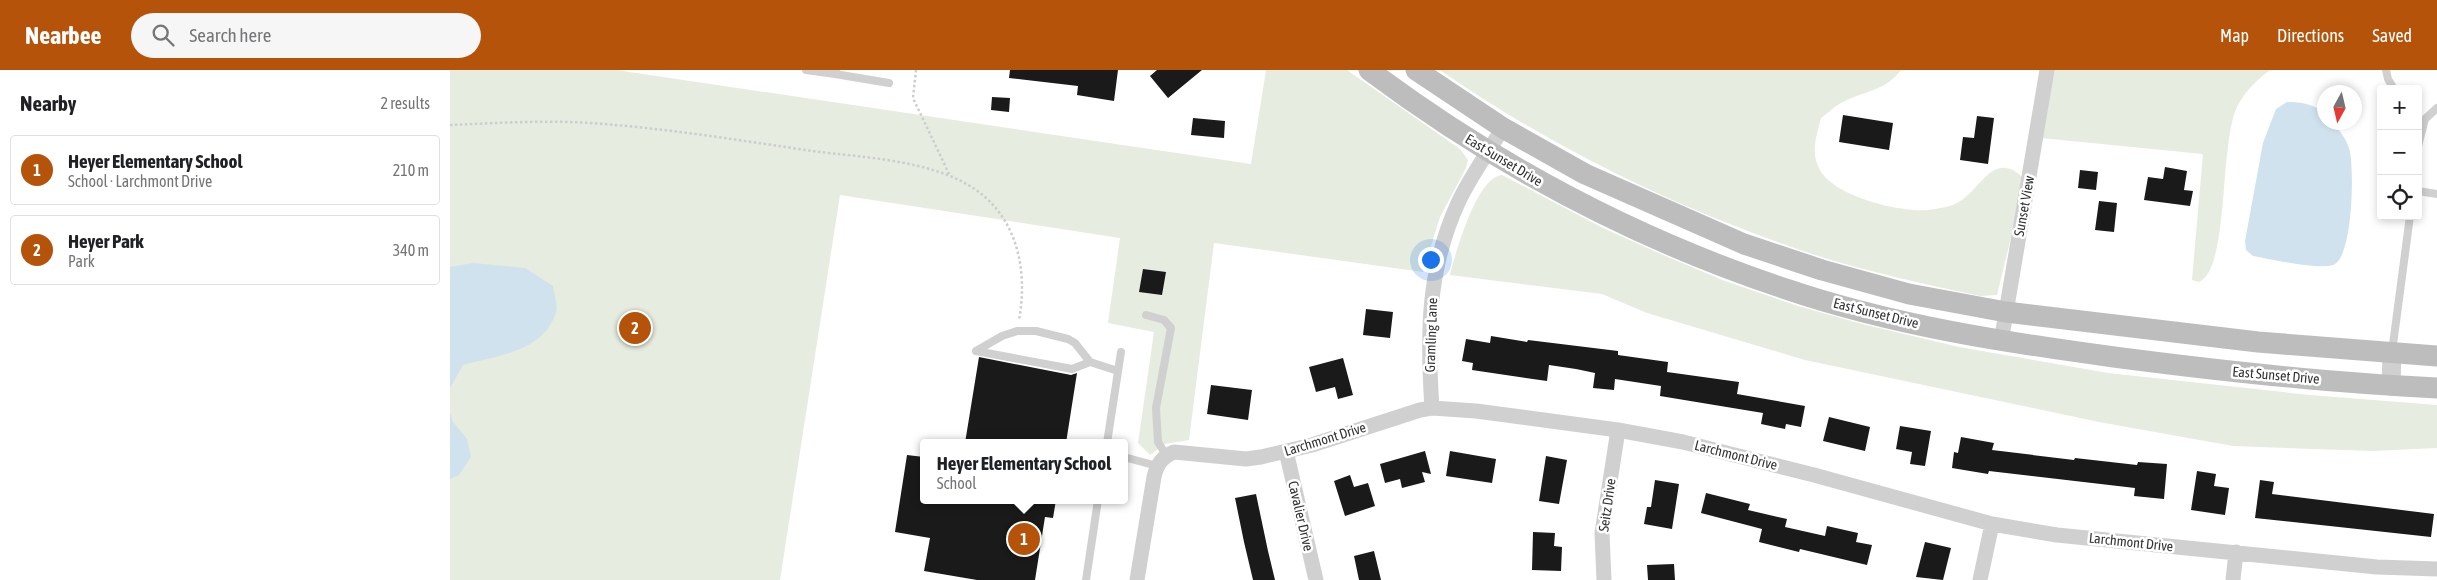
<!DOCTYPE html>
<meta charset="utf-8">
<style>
body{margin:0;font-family:"Asap Condensed",sans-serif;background:#f6f6f6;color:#202124}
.controls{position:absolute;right:15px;top:15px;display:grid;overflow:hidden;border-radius:5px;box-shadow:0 2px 8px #0003}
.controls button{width:45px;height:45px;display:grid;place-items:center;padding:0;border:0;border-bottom:1px solid #e0e0e0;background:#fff;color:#202124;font:25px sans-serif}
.compass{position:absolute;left:1867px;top:15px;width:45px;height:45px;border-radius:50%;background:#fff;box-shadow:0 2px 8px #0003;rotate:188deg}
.you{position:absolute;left:980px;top:189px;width:18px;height:18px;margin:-12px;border:4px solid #fff;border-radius:50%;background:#1a73e8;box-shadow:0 0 0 8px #1a73e833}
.badge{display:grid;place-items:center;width:32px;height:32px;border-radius:50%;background:#b45309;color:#fff;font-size:16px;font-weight:700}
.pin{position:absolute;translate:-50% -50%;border:2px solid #fff;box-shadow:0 1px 5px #0006}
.popup{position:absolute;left:470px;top:369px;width:208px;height:65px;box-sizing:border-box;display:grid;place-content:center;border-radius:5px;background:#fff;filter:drop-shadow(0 1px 4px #0005);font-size:16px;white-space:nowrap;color:#757577}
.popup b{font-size:19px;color:#202124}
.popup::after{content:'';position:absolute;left:50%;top:100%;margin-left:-10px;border:10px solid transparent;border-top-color:#fff}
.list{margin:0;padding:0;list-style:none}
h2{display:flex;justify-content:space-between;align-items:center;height:65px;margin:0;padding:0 20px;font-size:21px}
h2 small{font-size:16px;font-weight:400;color:#757577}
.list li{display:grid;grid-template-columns:32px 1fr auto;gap:15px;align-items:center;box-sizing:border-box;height:70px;margin:0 10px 10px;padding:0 10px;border:1px solid #e0e0e0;border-radius:5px}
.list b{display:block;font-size:19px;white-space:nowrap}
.list p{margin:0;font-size:16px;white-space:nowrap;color:#757577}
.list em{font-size:16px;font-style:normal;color:#757577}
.icon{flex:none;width:28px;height:28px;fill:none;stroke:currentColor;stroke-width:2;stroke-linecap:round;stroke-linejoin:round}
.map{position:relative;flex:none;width:1987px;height:510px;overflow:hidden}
header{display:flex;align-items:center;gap:30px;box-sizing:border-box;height:70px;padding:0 25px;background:#b45309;color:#fff}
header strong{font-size:24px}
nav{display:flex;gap:28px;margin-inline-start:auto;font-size:18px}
.search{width:350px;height:45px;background:#f6f6f6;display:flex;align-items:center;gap:12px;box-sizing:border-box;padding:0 18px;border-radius:28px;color:#757577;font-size:19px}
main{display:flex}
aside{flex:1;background:#fff}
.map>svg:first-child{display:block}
.green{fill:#e6ecdf}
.water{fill:#cfe2ee}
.building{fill:#1a1a1a}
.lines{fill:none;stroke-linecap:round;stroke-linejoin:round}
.path{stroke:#cdcdcd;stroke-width:2.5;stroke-dasharray:2.5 2.5;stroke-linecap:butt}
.service{stroke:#d0d0d0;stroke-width:8}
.minor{stroke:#d0d0d0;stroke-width:15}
.tertiary{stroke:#d0d0d0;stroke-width:19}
.secondary{stroke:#bdbdbd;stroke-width:21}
.labels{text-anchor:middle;stroke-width:5;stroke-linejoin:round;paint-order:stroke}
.street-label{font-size:14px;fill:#333;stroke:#fff}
</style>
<header>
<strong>Nearbee</strong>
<div class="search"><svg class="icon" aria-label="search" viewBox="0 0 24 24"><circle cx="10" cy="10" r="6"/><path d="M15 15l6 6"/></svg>Search here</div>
<nav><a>Map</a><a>Directions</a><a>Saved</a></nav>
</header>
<main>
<aside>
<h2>Nearby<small>2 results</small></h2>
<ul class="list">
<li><span class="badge">1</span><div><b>Heyer Elementary School</b><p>School · Larchmont Drive</p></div><em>210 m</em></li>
<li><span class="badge">2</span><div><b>Heyer Park</b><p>Park</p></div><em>340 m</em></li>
</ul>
</aside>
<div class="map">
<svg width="1987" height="510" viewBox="0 0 1987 510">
<rect width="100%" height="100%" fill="#fff"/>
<!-- green -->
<path class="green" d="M0 0H166L801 94 816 0H897L1010 79 1018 90 1016 98 990 147 973 202 764 173 739 370 715 374 700 385 688 373 704 262 658 253 670 168 390 125 330 510H0Z
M990 0H1451C1436 20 1418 20 1397 30 1387 34 1379 42 1371 48 1367 64 1361 80 1368 96 1379 126 1451 143 1479 140 1491 138 1502 137 1512 130 1533 115 1546 79 1575 110L1547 225 1530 226C1474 214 1419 202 1365 185 1230 140 1107 81 990 0Z
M1602 0H1820C1809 8 1796 20 1789 33 1768 68 1781 197 1749 212L1742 210 1753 84 1591 68Z
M1052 105 1153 158 1213 185 1275 211 1348 236 1412 254 1509 277 1658 303 1860 325 1987 335V378L1922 381 1783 376 1649 352 1355 290 1197 243 1152 224 1000 205C1005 184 1027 106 1052 105Z"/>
<!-- water -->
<path class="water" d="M1837 32C1851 32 1864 34 1874 43V52L1883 53C1890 61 1898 71 1900 82 1904 102 1903 188 1883 195 1868 200 1820 189 1803 186L1796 180 1795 171 1813 73 1826 39Z
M23 193 75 198 103 216C104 223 108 235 106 242 94 282 48 285 13 295L0 318V197Z
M0 343 3 352 17 369 21 387 9 405 0 409Z"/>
<!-- building -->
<path class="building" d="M560 0H668L664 31 627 25 628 16 559 8Z
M707 0H752L718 28 700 6Z
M542 27 560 28 559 42 541 40Z
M1393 45 1443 53 1439 80 1389 72Z
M1527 46 1544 48 1538 94 1510 90 1513 67 1524 68Z
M743 48 775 51 774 68 741 65Z
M1715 97 1737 101 1734 120 1743 121 1740 136 1694 130 1698 107 1713 109Z
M1630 100 1648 102 1646 120 1628 118Z
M1649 131 1667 133 1664 162 1645 160Z
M693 199 716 202 712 225 689 222Z
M916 239 943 242 940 268 913 265Z
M1041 266 1077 272 1078 270 1168 281V285L1218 292 1217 302 1289 312 1287 324 1355 336 1351 357 1336 354 1335 359 1311 354 1313 343 1210 326 1211 316 1165 309 1164 320 1143 318 1145 303 1126 299 1099 295 1097 311 1022 300 1023 293 1012 291 1016 269 1040 273Z
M529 287 621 305 627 303 616 373H515Z
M893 288 903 325 888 329 885 317 866 322 859 297Z
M761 315 802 320 798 350 757 344Z
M1379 347 1420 357 1415 381 1373 371Z
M1450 356 1481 361 1475 396 1460 394 1462 382 1446 379Z
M1511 367 1544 373 1542 380 1624 390 1625 388 1687 395 1688 392 1717 394 1714 429 1684 426 1685 418 1539 401 1538 404 1502 398 1504 382 1508 383Z
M975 381 981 404 972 402 975 412 952 418 950 409 935 413 930 394Z
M1000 381 1046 389 1042 413 996 406Z
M457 385 474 387V430H606L603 448 595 447 585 510H527L474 501 480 468 445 462Z
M1096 386 1117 390 1109 434 1089 431Z
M1747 401 1766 404 1764 416 1779 418 1775 445 1741 440Z
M900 405 904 417 918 413 925 436 895 446 884 411Z
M1205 410 1229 414 1222 459 1194 454 1197 437H1201Z
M1810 410 1824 412 1822 424 1984 444 1981 467 1805 448Z
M1256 423 1300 434 1298 440 1337 449 1335 457 1375 466 1377 456 1408 463 1406 472 1422 475 1417 495 1350 479 1349 482 1309 472 1312 459 1251 443Z
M806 424 818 481 825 510H803L794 472 785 428Z
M1083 462 1105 463 1104 476 1112 477 1111 501 1082 500Z
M1475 472 1501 478 1493 510 1466 507Z
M924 481 931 510H909L904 486Z
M1224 494 1225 510H1198L1197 495Z"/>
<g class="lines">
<!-- path -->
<path class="path" d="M466 0 463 28 500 106
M0 55C46 53 94 50 140 53 214 58 288 70 362 81 416 88 493 90 535 127 570 158 577 206 569 250"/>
<!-- service -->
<path class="service" d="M356 0 385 4
M386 0 385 4 439 13
M1936 0 1938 9 1944 19
M1968 76 1975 49 1987 38
M1968 121 1987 124
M696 245 714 250 721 258 706 338 708 372 716 385
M526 281 552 266 567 261H586L618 269 625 273 640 292 668 301
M526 281 622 299 640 292
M1942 282 1960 146
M657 373 671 282
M674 387 707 396
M636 510 648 430"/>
<!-- minor -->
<path class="minor" d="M1551 272 1597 0
M982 338C977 265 977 201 1008 133 1020 107 1038 82 1053 58
M836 381 866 510
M687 510 704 407C707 394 712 387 724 382L796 389 811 387 862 375 970 340 982 338 1026 341 1168 360 1233 372 1364 405 1542 454 1607 465 1927 497 1987 499
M1154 510 1152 463 1168 360
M1530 510 1542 454
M1783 510 1786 482"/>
<!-- tertiary -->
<path class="tertiary" d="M1941 316 1942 284"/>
<!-- secondary -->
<path class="secondary" d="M919 0C1046 95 1185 169 1336 219 1442 255 1553 272 1664 287 1771 301 1879 313 1987 318
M966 0 1053 58 1135 104 1294 174 1372 200 1459 224 1556 242 1808 272 1987 286"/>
</g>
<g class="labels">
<!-- street labels -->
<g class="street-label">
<text transform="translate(1054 90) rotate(31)" y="5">East Sunset Drive</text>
<text transform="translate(1574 136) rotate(-80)" y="5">Sunset View</text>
<text transform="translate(1426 243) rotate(14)" y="5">East Sunset Drive</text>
<text transform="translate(981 265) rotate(-88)" y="5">Gramling Lane</text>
<text transform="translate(1826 305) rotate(5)" y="5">East Sunset Drive</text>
<text transform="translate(875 369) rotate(-17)" y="5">Larchmont Drive</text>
<text transform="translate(1286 385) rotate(14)" y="5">Larchmont Drive</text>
<text transform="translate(1157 435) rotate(-82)" y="5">Seitz Drive</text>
<text transform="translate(851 446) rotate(77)" y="5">Cavalier Drive</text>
<text transform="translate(1681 472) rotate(6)" y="5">Larchmont Drive</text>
</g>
</g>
</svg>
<div class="controls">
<button>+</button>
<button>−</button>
<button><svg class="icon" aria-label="locate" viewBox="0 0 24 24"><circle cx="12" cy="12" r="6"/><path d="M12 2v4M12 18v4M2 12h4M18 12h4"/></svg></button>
</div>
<svg class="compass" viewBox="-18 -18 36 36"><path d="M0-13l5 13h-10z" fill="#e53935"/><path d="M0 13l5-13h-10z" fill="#757577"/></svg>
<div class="you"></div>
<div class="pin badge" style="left:574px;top:469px">1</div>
<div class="popup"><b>Heyer Elementary School</b>School</div>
<div class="pin badge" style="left:185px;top:258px">2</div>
</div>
</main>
